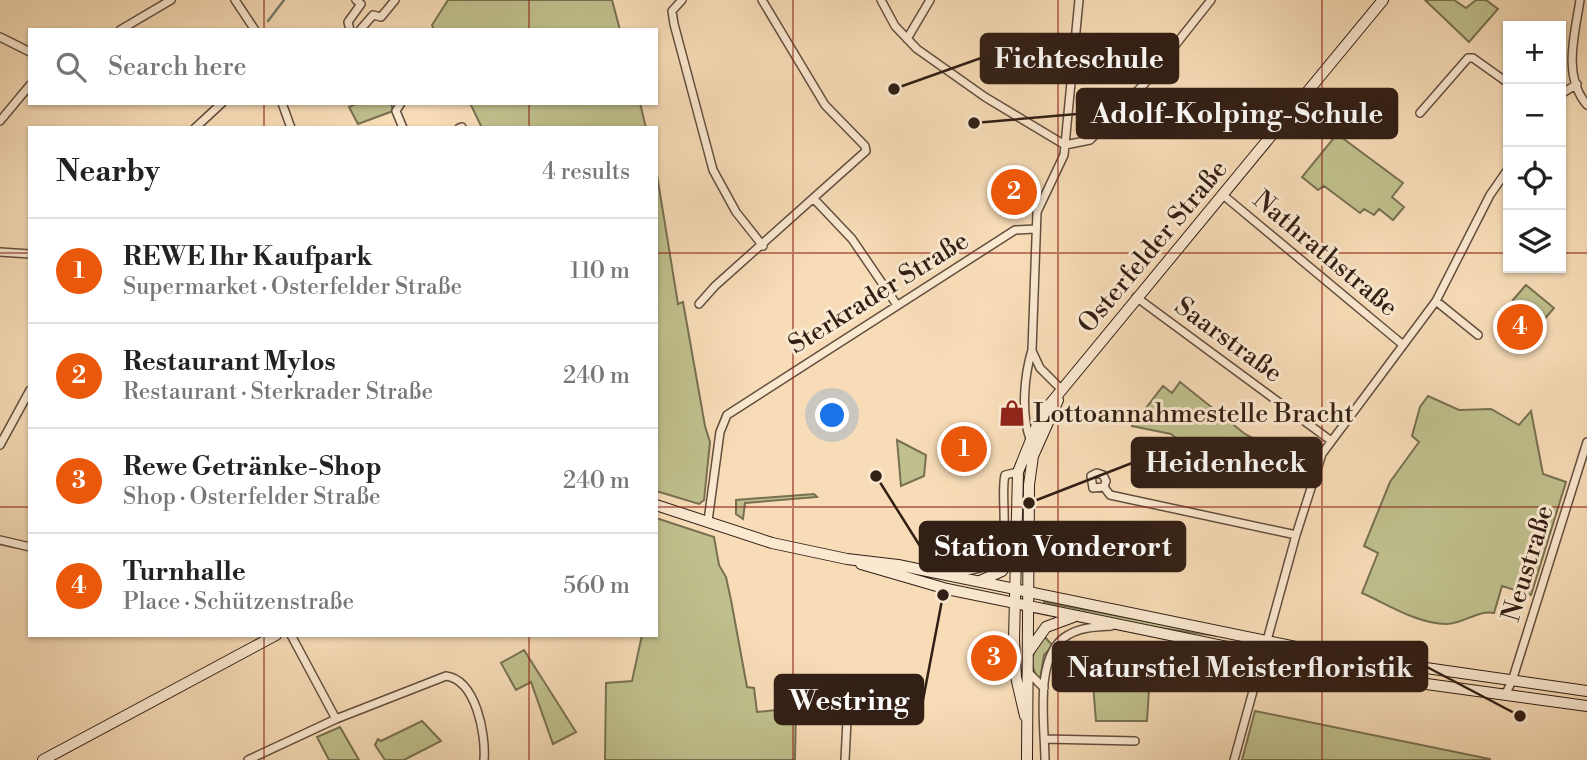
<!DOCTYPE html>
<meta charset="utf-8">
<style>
body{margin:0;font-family:"Libre Bodoni",serif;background:#f2f2f2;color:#222}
.controls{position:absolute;right:21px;top:21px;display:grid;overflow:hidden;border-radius:0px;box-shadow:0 2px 5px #0004}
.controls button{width:63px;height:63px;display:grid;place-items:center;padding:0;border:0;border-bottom:2px solid #e0e0e0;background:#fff;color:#222;font:35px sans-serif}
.you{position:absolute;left:833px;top:416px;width:24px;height:24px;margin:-18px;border:5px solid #fff;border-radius:50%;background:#1a73e8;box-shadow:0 0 0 10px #1a73e833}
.badge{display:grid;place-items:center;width:46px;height:46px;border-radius:50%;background:#ea580c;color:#fff;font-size:23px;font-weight:700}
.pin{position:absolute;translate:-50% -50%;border:4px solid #fff;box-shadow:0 2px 7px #0006}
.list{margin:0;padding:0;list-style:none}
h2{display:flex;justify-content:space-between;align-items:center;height:91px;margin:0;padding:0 28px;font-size:30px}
h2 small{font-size:23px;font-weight:400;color:#767676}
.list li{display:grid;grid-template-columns:46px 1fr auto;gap:21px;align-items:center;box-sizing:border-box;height:105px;padding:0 28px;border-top:2px solid #e0e0e0}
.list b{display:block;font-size:26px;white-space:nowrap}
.list p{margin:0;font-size:23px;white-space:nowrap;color:#767676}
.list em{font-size:23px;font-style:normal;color:#767676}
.icon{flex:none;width:38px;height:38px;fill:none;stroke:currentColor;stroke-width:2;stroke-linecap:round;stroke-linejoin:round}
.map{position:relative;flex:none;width:1587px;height:760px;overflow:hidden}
.search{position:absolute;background:#fff;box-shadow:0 2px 5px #0004;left:28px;top:28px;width:630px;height:77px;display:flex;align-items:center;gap:18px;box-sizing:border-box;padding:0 24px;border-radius:0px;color:#767676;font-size:26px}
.panel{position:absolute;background:#fff;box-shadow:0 2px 5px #0004;left:28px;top:126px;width:630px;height:511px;border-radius:0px}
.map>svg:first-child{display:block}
.green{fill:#bfc08d;stroke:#787051;stroke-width:2}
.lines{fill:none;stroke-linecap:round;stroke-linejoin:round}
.stream{stroke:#737d6f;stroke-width:2.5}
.minor-casing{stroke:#634e3e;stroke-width:10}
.secondary-casing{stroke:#321f15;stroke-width:12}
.minor{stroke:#fae8d0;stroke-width:7}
.secondary{stroke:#fae8d0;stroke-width:10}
.grid{fill:none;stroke:#8f2418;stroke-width:2;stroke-opacity:0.55}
.labels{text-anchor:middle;stroke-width:6;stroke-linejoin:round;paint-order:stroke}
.street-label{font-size:26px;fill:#321f15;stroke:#fae8d0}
.poi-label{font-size:26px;fill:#321f15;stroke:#fae8d0;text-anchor:start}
.leader{fill:none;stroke:#321f15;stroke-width:2.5}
.callout-dot{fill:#321f15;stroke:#fae8d0;stroke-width:2.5}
.callout{fill:#321f15;stroke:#321f15;stroke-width:2.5}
.callout-label{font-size:28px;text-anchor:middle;font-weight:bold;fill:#fff}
</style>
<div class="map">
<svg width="1587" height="760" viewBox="0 0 1587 760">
<rect width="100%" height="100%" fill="#f7dcb7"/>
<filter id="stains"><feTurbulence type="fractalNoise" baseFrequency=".00286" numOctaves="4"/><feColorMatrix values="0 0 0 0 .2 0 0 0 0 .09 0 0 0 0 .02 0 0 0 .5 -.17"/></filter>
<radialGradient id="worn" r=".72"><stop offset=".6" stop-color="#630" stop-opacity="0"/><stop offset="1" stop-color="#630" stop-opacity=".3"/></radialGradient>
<!-- green -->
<path class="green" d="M448 0H612L620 30H434L432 25Z
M1425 0H1454L1466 8 1476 0H1486L1498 9 1469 42Z
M358 103H391L393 111 358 124 349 107Z
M470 103H640L646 128H482Z
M1337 134 1403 183 1392 197 1404 207 1393 220 1379 209 1374 215 1364 209 1360 213 1324 186 1318 190 1302 177Z
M656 169 678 304 683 302 705 426 710 442 704 500 699 504 656 491Z
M1526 285 1554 308 1541 323 1513 300Z
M1180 382 1245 434 1262 443 1249 477 1213 468 1171 434 1132 426 1163 386 1172 393Z
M1428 396 1459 410 1491 409 1519 425 1531 411 1543 474 1566 482 1531 595 1502 586 1494 613C1476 610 1464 624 1446 624 1418 624 1387 604 1362 593L1378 553 1364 546 1390 482 1419 442 1412 436 1420 407Z
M897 440 926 455 924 476 901 486Z
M814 494 817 497 745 503 743 519 736 514V500Z
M656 518 714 537 719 565 726 577 731 600 747 687 754 688 757 712 796 708 795 760H605L606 683 632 681 642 635H656Z
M1044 602 1241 639 1158 628 1044 605Z
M1043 635 1053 646 1044 655 1040 680C1026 664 1033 652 1043 635Z
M524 650 576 732 553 744 531 682 516 690 501 663Z
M1108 682 1149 690 1147 721H1096L1093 684Z
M1255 711 1490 759V760H1242Z
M422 721 441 741 404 760H385L375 745 378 739 381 741Z
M340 727 359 760H329L317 737Z"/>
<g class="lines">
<!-- stream -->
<path class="stream" d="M268 21 284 0"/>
<defs>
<path id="minor" d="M235 0 255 30
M682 0 672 11 674 24 713 170 736 212 763 246
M881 0 895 26 917 49 985 97 1065 145
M1580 0C1575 34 1562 76 1587 105
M120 30 171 0
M350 30 348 22 361 4 356 0
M360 30 373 15 381 17 395 0
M0 37 30 52
M907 39 930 0
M1561 94 1577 84
M282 103 291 128
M401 103 396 111 403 128
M1420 113 1468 58H1473L1508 83
M0 121 30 85
M195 128 222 103
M459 128 462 127
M1065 145 1090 140 1146 82 1211 0
M1223 195 1402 344
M815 200 852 239 897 305
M0 252 30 254
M1136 297 1330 440
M1436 301 1478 335
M699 304 715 286 866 151 865 146 825 105 762 0
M1032 351 1040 368 1061 389
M1030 439C1021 414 1024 376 1032 350L1037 212 1064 155 1079 0
M0 445 30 390
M1104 487 1093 488 1091 476 1097 473 1103 475 1106 481 1104 487 1110 495 1296 535
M708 521 720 432 727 415 1015 230 1035 229
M0 540 30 547
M949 575C961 571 975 571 987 565 1015 551 999 501 1005 475L1018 472
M291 635 336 719
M1029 673 1044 688
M1505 695 1512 681 1587 442
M1045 739 1135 741
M248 760 336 719 446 676C476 680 486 734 484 760
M845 760 848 700 894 698 898 681
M1045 760C1045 726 1033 654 1068 635 1081 627 1097 627 1111 626
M1234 760 1296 535 1322 454 1436 301 1490 195 1508 169"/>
<path id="secondary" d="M656 505 772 543 847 559 898 565 1335 655 1587 691
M861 564 947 589 1368 676 1587 706
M980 581 1002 571 1015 551
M1029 651 1046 627 1073 617
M1025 716 1016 677 1014 640 1018 472 1041 415 1383 0
M43 760 276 635
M1027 760 1029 485 1033 456 1058 400"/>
</defs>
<!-- minor casing -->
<use href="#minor" class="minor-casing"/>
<!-- secondary casing -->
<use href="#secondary" class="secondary-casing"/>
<!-- minor -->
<use href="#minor" class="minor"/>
<!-- secondary -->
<use href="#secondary" class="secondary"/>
</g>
<!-- grid -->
<path class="grid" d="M264 0V30M529 0V30M793 0V760M1058 0V760M1322 0V760M264 103V128M529 103V128M0 253H30M656 253H1508M1561 253H1587M0 507H30M656 507H1587M264 635V760M529 635V760"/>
<!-- icons -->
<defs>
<symbol id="shop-bare" viewBox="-9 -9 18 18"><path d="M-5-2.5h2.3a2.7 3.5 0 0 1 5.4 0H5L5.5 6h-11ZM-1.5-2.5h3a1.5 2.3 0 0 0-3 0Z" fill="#8f2418" stroke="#fae8d0" stroke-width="2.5" paint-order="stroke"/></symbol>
</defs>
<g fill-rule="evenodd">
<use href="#shop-bare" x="993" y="394" width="38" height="38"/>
</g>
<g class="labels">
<!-- street labels -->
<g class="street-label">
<text transform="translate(1152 246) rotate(-50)" y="9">Osterfelder Straße</text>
<text transform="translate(1326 253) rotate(40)" y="9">Nathrathstraße</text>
<text transform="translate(878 292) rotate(-32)" y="9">Sterkrader Straße</text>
<text transform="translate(1229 339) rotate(36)" y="9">Saarstraße</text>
<text transform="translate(1527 563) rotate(-73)" y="9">Neustraße</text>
</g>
<!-- poi labels -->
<g class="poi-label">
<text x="1033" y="422">Lottoannahmestelle Bracht</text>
</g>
</g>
<!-- callouts -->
<path class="leader" d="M894 89L981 58M974 123L1077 114M1029 503L1132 463M876 476L920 546M1520 716L1427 667M943 595L923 700"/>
<g class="callout-dot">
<circle cx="894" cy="89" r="7"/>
<circle cx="974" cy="123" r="7"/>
<circle cx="1029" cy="503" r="7"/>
<circle cx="876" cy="476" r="7"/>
<circle cx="1520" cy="716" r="7"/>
<circle cx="943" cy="595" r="7"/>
</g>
<g class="callout">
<rect x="981" y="34" width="197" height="49" rx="7"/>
<rect x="1077" y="89" width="320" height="49" rx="7"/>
<rect x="1132" y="438" width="189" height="49" rx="7"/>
<rect x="920" y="522" width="265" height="49" rx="7"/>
<rect x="1053" y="642" width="374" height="49" rx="7"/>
<rect x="775" y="675" width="148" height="49" rx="7"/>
</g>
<g class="callout-label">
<text x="1079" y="68">Fichteschule</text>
<text x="1237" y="123">Adolf-Kolping-Schule</text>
<text x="1226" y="472">Heidenheck</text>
<text x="1053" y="556">Station Vonderort</text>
<text x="1240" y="677">Naturstiel Meisterfloristik</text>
<text x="849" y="710">Westring</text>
</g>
<rect width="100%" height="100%" filter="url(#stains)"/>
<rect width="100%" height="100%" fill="url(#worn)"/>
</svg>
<div class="controls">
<button>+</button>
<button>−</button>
<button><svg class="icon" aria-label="locate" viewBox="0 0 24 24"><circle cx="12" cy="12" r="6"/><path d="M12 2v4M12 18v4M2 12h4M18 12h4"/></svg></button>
<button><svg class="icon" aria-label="layers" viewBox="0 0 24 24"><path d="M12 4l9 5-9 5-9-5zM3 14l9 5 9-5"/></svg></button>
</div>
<div class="you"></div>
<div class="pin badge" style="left:964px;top:449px">1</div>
<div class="pin badge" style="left:1014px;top:192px">2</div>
<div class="pin badge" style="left:994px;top:658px">3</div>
<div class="pin badge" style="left:1520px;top:327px">4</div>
<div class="search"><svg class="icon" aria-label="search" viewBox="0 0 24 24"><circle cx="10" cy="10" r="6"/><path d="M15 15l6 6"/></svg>Search here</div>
<section class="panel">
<h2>Nearby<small>4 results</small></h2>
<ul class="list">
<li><span class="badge">1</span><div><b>REWE Ihr Kaufpark</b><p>Supermarket · Osterfelder Straße</p></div><em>110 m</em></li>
<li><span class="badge">2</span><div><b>Restaurant Mylos</b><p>Restaurant · Sterkrader Straße</p></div><em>240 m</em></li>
<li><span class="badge">3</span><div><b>Rewe Getränke-Shop</b><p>Shop · Osterfelder Straße</p></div><em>240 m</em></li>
<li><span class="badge">4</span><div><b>Turnhalle</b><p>Place · Schützenstraße</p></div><em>560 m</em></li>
</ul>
</section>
</div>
